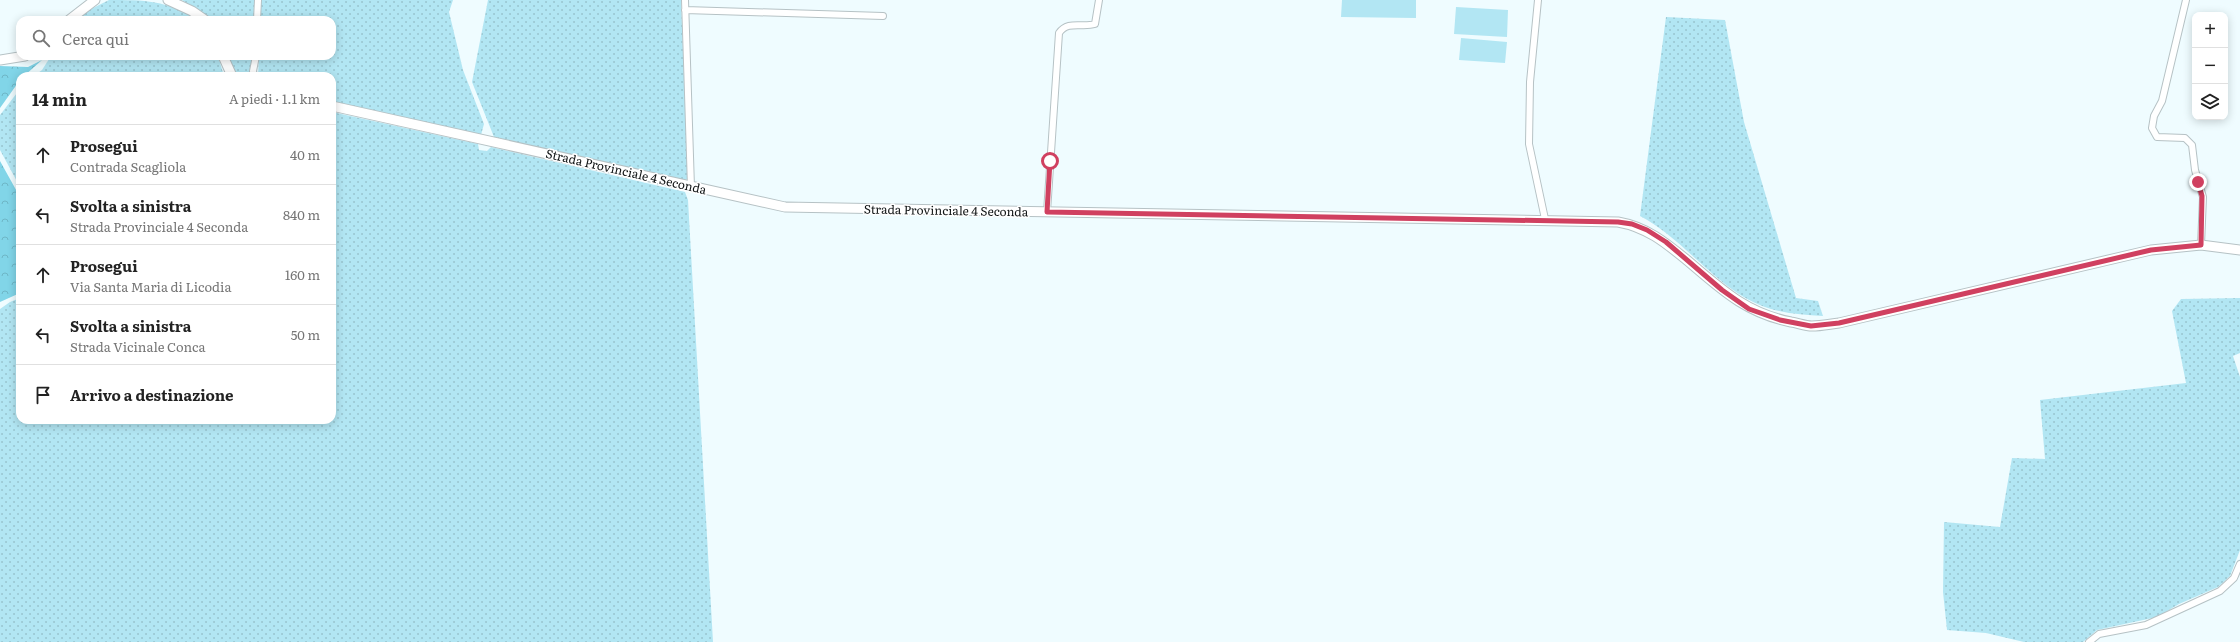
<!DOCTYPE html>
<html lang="it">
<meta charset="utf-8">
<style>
body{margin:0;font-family:Literata,serif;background:#f2f2f2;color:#222}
.controls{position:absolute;right:12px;top:12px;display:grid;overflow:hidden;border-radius:8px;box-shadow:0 2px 10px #0003}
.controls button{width:36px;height:36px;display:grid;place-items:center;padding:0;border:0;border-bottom:1px solid #e0e0e0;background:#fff;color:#222;font:20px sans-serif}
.stop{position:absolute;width:12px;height:12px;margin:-9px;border:3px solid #d04060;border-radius:50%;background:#fff}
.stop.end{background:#d04060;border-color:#fff;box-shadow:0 1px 4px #0008}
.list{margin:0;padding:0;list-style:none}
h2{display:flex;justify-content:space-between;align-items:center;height:52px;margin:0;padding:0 16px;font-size:17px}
h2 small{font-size:13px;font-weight:400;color:#767676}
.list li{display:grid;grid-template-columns:26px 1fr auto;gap:12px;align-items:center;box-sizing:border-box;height:60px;padding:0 16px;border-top:1px solid #e0e0e0}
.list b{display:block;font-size:15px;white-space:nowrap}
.list p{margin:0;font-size:13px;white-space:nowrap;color:#767676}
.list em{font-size:13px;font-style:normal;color:#767676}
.icon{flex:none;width:22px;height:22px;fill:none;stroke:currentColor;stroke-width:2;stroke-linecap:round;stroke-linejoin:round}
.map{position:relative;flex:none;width:2240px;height:642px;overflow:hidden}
.search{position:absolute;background:#fff;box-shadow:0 2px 10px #0003;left:16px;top:16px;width:320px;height:44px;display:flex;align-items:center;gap:10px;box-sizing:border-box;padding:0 14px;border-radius:12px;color:#767676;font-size:15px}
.panel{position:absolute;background:#fff;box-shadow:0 2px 10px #0003;left:16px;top:72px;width:320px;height:352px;border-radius:12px}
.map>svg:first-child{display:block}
.grass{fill:url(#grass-dots)}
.forest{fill:url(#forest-crowns)}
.pitch{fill:#b2e6f3}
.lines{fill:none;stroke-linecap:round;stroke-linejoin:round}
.street-casing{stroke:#b6c2c5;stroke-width:8}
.secondary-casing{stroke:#b6c2c5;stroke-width:11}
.street{stroke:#fff;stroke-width:6}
.secondary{stroke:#fff;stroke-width:9}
.route{stroke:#d04060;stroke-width:5}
.labels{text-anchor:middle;stroke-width:3;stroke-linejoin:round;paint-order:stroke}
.street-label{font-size:12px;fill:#101415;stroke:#fff}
</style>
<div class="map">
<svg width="2240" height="642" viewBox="0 0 2240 642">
<defs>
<pattern id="grass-dots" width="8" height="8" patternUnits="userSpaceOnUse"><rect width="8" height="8" fill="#b2e6f3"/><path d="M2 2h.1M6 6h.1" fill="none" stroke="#98c4cf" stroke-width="1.8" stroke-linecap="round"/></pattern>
<pattern id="forest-crowns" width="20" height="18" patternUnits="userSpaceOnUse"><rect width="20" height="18" fill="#81d5e8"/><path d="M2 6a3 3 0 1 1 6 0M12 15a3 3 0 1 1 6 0" fill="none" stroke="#6eb6c6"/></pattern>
</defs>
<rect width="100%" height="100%" fill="#effcff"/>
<!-- grass -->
<path class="grass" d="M109 0C144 0 167 0 198 20H76L85 12Z
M182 0H255L254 20H213Z
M261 0H453L449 12 463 70 484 124 481 135 332 102V76H258L259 56H332V20H259Z
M488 0H681L688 179 685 180 494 137 472 82Z
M1666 17 1725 20 1744 122 1796 298 1818 301 1823 316C1805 315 1788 314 1771 309 1718 293 1688 241 1640 216Z
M51 56H218L224 76H34L42 70Z
M228 56H253L250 69 251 76H239L232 67Z
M20 89V187L0 150V115Z
M332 112 478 144 479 150 487 151 491 147 685 192 688 200 713 642H0V309L10 302 20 298V420H332Z
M2240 298V353L2233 356 2240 377V550L2230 576 2218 587 2179 604 2157 617 2097 630 2083 642H2024L1986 633 1947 630 1943 592 1944 522 2000 527 2012 458 2045 459 2040 400 2186 383 2172 311 2181 299Z"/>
<!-- forest -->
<path class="forest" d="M42 60 24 76H20V80L0 108V66L28 67Z
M0 161 20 197V293L0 302Z"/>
<!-- pitch -->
<path class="pitch" d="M1342 0H1416V18L1341 17Z
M1456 7 1508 10 1507 37 1454 34Z
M1461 38 1507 42 1505 63 1459 60Z"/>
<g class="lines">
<defs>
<path id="street" d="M685 0 691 187
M1538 0 1530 82 1529 144 1545 219
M2186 0 2162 101 2154 116 2152 128 2157 137 2185 138 2192 145 2195 170 2203 197 2201 245
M685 10 883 16
M257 20 258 0
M254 76 253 71 256 56
M1047 212 1059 33C1068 20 1082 28 1095 24L1099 0
M2089 642 2099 634 2146 625 2220 591 2234 578 2240 564"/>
<path id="secondary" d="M168 0 192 11 205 20
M69 20 95 0
M223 56 232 76
M0 60 25 56
M332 106 785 207 1618 222C1647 227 1666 243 1688 261 1722 290 1746 313 1791 322 1798 323 1805 326 1812 326 1821 326 1830 324 1839 323L2151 250 2201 245 2240 250"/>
</defs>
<!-- street casing -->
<use href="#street" class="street-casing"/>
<!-- secondary casing -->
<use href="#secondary" class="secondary-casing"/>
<!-- street -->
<use href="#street" class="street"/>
<!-- secondary -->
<use href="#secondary" class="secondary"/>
</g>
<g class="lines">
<!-- route -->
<path class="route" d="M1050 161 1047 212 1618 222 1632 224 1647 230 1666 242 1722 290 1749 309 1780 320 1811 326 1839 323 2151 250 2201 245 2202 196 2198 182"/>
</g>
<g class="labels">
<!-- street labels -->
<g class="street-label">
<text transform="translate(626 172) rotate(13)" y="4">Strada Provinciale 4 Seconda</text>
<text transform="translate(946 211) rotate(1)" y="4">Strada Provinciale 4 Seconda</text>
</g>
</g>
</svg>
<div class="controls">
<button>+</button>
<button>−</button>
<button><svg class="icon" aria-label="layers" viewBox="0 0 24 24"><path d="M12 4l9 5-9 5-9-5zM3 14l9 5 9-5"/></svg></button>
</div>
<div class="stop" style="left:1050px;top:161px"></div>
<div class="stop end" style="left:2198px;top:182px"></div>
<div class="search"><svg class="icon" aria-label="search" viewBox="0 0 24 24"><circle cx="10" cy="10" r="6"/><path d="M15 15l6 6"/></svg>Cerca qui</div>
<section class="panel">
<h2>14 min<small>A piedi · 1.1 km</small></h2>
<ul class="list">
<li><svg class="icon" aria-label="ahead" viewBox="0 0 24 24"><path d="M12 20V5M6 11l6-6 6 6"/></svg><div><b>Prosegui</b><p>Contrada Scagliola</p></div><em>40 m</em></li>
<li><svg class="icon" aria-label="left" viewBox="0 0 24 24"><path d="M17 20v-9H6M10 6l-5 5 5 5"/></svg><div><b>Svolta a sinistra</b><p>Strada Provinciale 4 Seconda</p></div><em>840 m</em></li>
<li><svg class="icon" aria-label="ahead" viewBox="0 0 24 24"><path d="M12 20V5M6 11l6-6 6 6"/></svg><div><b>Prosegui</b><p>Via Santa Maria di Licodia</p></div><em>160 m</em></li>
<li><svg class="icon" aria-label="left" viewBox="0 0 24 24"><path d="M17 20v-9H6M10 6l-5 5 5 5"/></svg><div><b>Svolta a sinistra</b><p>Strada Vicinale Conca</p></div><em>50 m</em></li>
<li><svg class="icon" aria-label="arrive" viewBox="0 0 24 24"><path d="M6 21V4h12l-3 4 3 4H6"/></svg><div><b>Arrivo a destinazione</b></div></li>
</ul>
</section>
</div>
